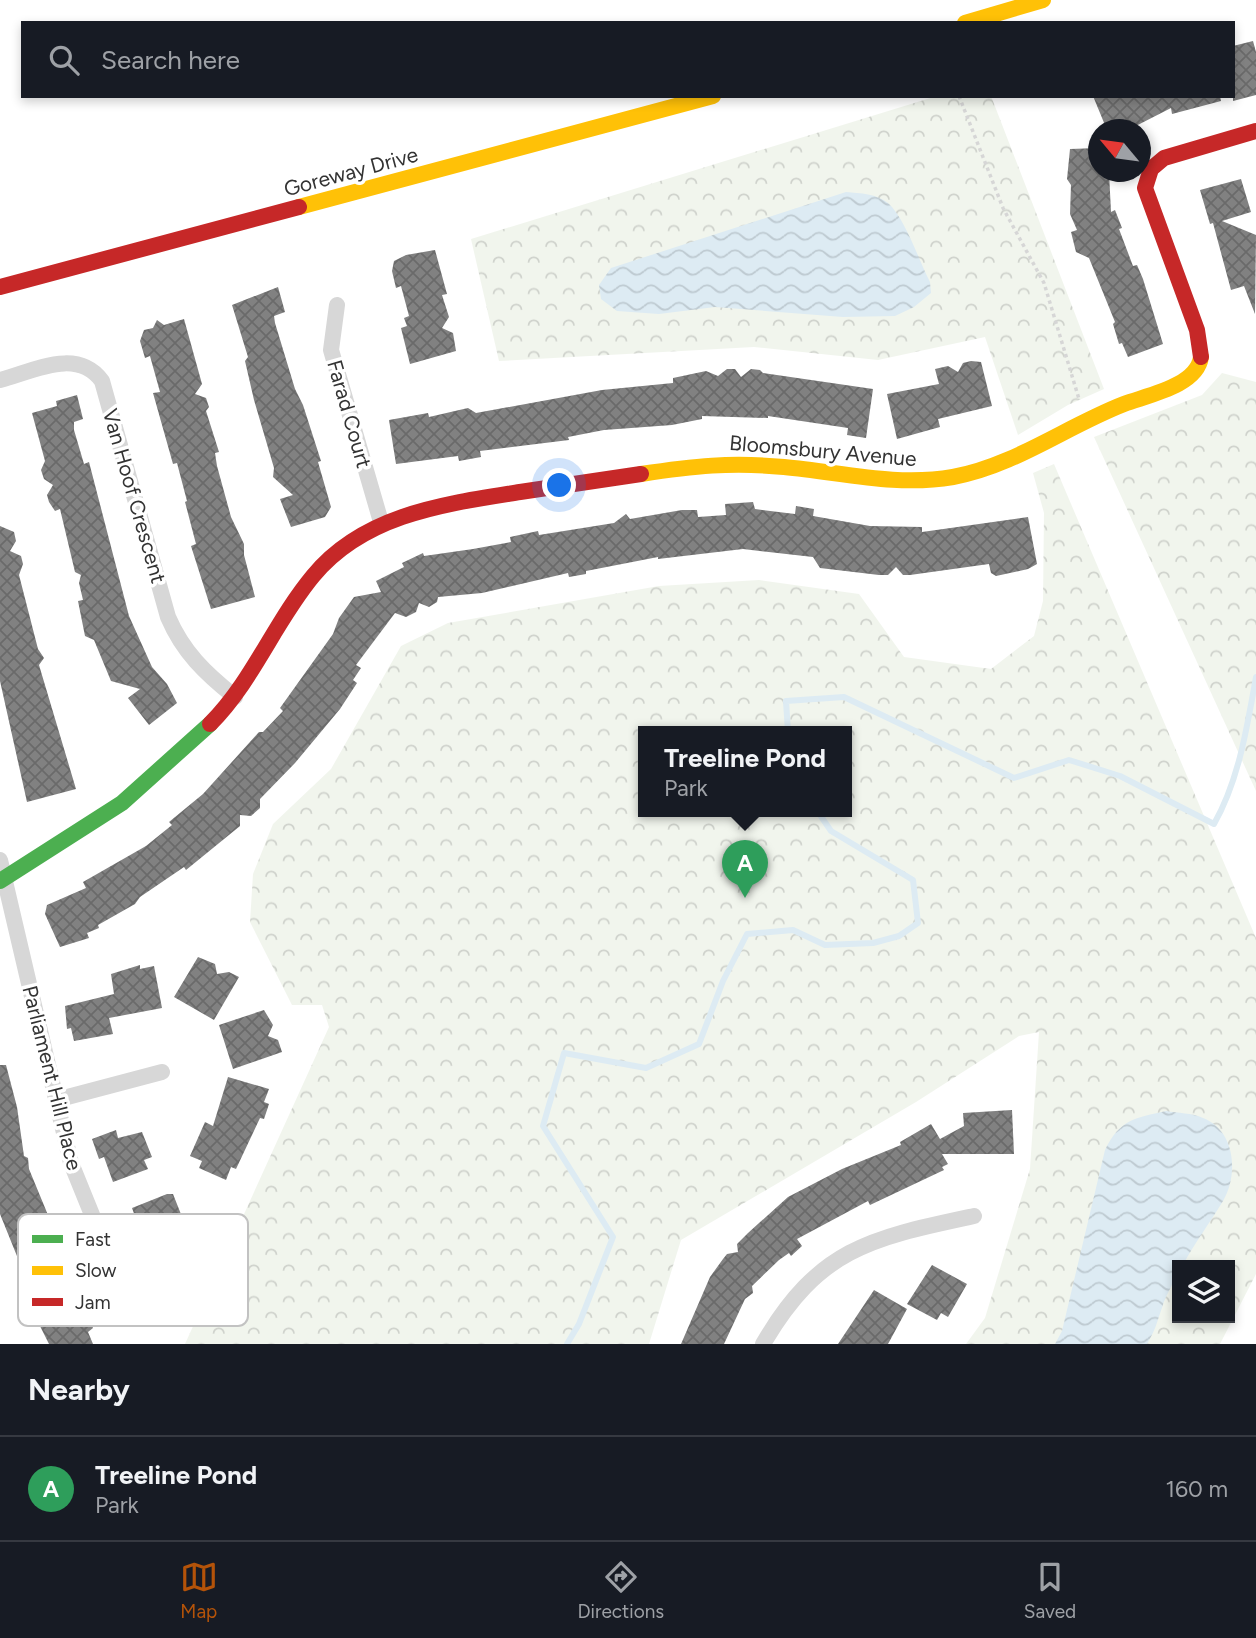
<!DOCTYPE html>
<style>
body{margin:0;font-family:Figtree,sans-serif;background:#20242c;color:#f1f3f6}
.controls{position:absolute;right:21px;bottom:21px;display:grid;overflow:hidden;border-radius:0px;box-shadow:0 4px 10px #0003}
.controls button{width:63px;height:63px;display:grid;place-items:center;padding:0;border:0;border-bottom:2px solid #363941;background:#171b24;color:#f1f3f6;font:35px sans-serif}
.compass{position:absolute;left:1088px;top:119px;width:63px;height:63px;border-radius:50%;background:#171b24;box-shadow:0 4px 10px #0003;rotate:299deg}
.you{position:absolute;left:560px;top:486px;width:24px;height:24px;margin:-18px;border:5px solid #fff;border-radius:50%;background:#1a73e8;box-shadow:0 0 0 10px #1a73e833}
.badge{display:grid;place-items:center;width:46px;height:46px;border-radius:50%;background:#b45309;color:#fff;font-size:23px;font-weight:700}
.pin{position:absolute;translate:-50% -58px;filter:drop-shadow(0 2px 4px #0008)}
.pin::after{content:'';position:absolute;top:37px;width:24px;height:21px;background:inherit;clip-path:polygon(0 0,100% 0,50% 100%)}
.popup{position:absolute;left:638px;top:726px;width:214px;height:91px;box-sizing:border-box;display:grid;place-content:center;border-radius:0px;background:#171b24;filter:drop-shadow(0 2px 5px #0005);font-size:23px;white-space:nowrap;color:#9ea1a6}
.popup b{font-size:26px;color:#f1f3f6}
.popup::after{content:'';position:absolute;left:50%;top:100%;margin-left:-14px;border:14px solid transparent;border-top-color:#171b24}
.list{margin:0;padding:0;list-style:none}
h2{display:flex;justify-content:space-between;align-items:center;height:91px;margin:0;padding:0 28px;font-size:30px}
h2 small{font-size:23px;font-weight:400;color:#9ea1a6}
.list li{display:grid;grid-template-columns:46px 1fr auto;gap:21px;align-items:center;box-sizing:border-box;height:105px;padding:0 28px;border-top:2px solid #363941}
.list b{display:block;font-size:26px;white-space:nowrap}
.list p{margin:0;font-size:23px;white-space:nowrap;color:#9ea1a6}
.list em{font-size:23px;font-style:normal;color:#9ea1a6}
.icon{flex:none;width:38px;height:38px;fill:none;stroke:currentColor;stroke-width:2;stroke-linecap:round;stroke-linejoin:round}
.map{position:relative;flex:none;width:1256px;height:1344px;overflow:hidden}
.search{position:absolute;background:#171b24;box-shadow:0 4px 10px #0003;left:21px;right:21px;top:21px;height:77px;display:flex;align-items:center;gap:18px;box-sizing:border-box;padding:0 24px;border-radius:0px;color:#9ea1a6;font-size:26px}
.sheet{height:196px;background:#171b24}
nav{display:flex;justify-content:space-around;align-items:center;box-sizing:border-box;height:98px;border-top:2px solid #363941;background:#171b24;font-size:19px;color:#9ea1a6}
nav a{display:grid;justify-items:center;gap:4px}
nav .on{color:#b45309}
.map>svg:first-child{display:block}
.park{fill:url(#park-crowns);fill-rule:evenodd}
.water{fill:url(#water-waves)}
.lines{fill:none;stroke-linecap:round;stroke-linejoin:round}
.stream{stroke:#ddebf3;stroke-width:6}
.building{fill:url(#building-cross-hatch)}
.path{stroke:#d6d6d6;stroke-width:3.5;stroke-dasharray:3.5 3.5;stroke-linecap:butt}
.street{stroke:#d7d7d7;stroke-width:16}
.fast{stroke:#4caf50;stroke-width:16}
.slow{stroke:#ffc107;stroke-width:16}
.jam{stroke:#c62828;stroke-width:16}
.labels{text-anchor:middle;stroke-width:7;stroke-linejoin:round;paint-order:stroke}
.street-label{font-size:21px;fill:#333;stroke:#fff}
.key{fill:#fff;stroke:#c2c2c2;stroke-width:2}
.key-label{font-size:19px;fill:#333}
</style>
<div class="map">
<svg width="1256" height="1344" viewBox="0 0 1256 1344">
<defs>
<pattern id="park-crowns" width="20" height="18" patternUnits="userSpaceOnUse" patternTransform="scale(1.75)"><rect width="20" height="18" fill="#f1f5ed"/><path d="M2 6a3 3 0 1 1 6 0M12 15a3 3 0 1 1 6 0" fill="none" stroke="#cfd2cc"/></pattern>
<pattern id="water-waves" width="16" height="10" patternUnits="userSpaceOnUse" patternTransform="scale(1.75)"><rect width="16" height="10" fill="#ddebf3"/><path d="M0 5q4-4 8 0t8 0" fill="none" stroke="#becad1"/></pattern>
<pattern id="building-cross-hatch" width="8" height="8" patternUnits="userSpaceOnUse" patternTransform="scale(1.75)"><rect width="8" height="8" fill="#818181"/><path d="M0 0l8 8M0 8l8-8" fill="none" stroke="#6a6a6a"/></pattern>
</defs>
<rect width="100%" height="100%" fill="#fff"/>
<!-- park -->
<path class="park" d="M937 96H991L1104 389 1068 405 1018 435 985 337 878 360 754 347 499 361 471 239Z
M1222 373 1256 382V791L1094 437 1202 395Z
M1054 464 1256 938V1274L1220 1344H966L985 1318 1030 1169 1039 1032 1019 1036 916 1102 681 1240 649 1344H185L329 1027 322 1005H292L250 922 253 874 273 824 331 769 401 646 448 623 659 586 759 580 859 594 904 657 991 669 1034 636 1043 601 1044 513 1033 473ZM644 732H846V812H644ZM1177 1265H1230V1318H1177Z"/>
<!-- water -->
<path class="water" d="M846 192C860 193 877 194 888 203 905 218 919 261 930 282L931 293 914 307 895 316 843 317 715 307 659 314 617 311 601 299 599 285 611 268Z
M1166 1111C1178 1113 1192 1113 1203 1118 1235 1130 1239 1174 1223 1201 1210 1223 1195 1242 1183 1265H1177C1177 1282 1166 1292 1162 1308 1156 1324 1157 1327 1147 1344H1055L1062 1331 1105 1150C1120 1119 1135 1118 1166 1111Z"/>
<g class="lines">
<!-- stream -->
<path class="stream" d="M788 732 786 701 844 697 1014 778 1069 760 1120 776 1214 824C1239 780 1247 727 1256 677
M567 1344 579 1324 613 1237 543 1126 564 1053 646 1068 699 1044 723 981 747 934 793 930 825 945 873 943 899 936 918 923 913 880 831 831 818 812"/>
</g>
<!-- building -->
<path class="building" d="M1253 41 1256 52V95L1233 101V46Z
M1093 96H1220L1221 101 1172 114 1171 108 1128 130H1107Z
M1098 148V172H1109L1111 212 1115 210 1122 228 1119 229 1133 266 1137 265 1143 279 1163 344 1128 357 1122 343 1119 344 1113 324 1115 322 1089 258 1076 252 1071 232 1077 230 1070 214 1071 185 1067 179 1070 149Z
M1241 179 1251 212 1222 221 1256 235 1255 314 1244 286 1231 290 1213 223 1210 224 1200 190Z
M435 250 447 294 442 295 449 317 442 328 453 333 456 351 410 364 401 328 407 326 404 318 409 316 401 286 396 288 392 271 394 261 406 255Z
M278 287 285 312 274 316 275 323 295 389 303 405 321 461 318 462 331 507 325 517 291 527 280 499 293 495 273 477 274 468 254 400 245 361 248 357 232 305Z
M184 319 202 384 195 394 206 398 209 407 206 411 219 452 215 453 217 466 231 517 244 544V555L255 597 211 609 191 546 196 544 185 502 187 501 177 463 173 464 153 393 160 392 150 356 145 358 140 341 144 330 153 328 157 320 164 325Z
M971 361 981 362 992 406 938 419 940 427 897 439 887 394 939 384 935 369 948 366 958 372 963 363Z
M727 369H735L741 377 751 369 760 370 763 373 873 389 866 438 847 435 848 428 768 416V418L702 416V419L672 425 604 430 568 437 569 440 480 451 481 457 459 461 458 456 396 464 389 420 428 413 429 417 468 408 476 413 602 390 673 383V378L706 371 718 376Z
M77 395 83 419 74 422V430L84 464 89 462 129 616 152 667 167 684 177 703 149 725 128 698 140 689 111 681 94 640 85 636 78 601 83 600 79 583 81 575 75 572 60 509 55 511 49 502 47 495 53 485 44 479 41 470 45 461 32 413 57 406 56 401Z
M753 502 755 509 795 514 796 506 814 509 813 516 870 526 922 527V532L1028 517 1037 564 1028 569 996 576 991 573 989 564 910 575H903L896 567 888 575H879L820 568 813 557 743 549 658 559V557L586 571V574L569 577 568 573 482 593 438 597 437 602 429 607 419 603 416 612 406 617 395 613 356 665 361 668 353 680 357 683 340 709 295 763 260 799V808L251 816 240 815V826L186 870 184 867 140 897 135 904 98 925 99 928 87 933 89 938 60 947 45 914 47 905 86 888 83 882 146 846 172 825 169 822 203 794 259 732H263L283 711 280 708 333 634 339 618 354 597 381 592 376 581 404 567 402 563 423 553 424 556 473 549 511 542 510 537 538 531 539 535 614 523 626 514 630 519 682 510H697L698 517 726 515 725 504Z
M0 526 14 532 16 541 10 551 21 556 23 564 19 575 38 649 44 658 39 665 76 789 27 802 0 681Z
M198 957 215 964 217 974 229 972 239 977 214 1020 174 997Z
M140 965V969L154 966 162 1008 109 1018 113 1034 74 1041 71 1028 67 1029 65 1006 114 994 111 974Z
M264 1010 273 1025 268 1036 278 1040 282 1052 233 1069 219 1025Z
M0 1065H6L17 1107 24 1156 28 1158 29 1169 69 1266 66 1267 82 1310 87 1312 93 1328 88 1332 93 1344H49L29 1304 32 1294 23 1290 20 1282 19 1273 23 1271 0 1214Z
M228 1077 269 1089 264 1102 269 1104 264 1119 260 1118 236 1169 231 1167 226 1180 199 1168 202 1161 190 1156 205 1122 213 1126Z
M1012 1110 1014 1154H942L948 1164 942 1167 944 1170 870 1205 868 1201 797 1239 802 1246 791 1256 789 1253 779 1260 752 1286 753 1293 745 1299 724 1344H681L710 1277 723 1259 727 1254 738 1252 737 1244 748 1233 788 1197 842 1169 901 1145 900 1142 931 1124 940 1139 964 1126 963 1113Z
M116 1130 118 1138 142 1132 152 1157 144 1160 148 1169 113 1182 104 1157 99 1159 92 1139Z
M167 1194H173L188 1232 154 1246 144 1241 132 1208Z
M932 1265 967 1284 948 1317 941 1313 937 1320 907 1304Z
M874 1290 907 1309 888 1344H838Z"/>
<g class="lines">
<!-- path -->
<path class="path" d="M959 96 1003 208 1044 283 1079 399"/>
<!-- street -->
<path class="street" d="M337 305 331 350 381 522
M0 380C34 371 77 347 102 381L168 617C183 652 205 673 235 697
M0 860 71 1163 114 1269 144 1304
M56 1100 162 1072
M763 1344C819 1248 871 1238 974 1216"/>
<!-- fast -->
<path class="fast" d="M0 881 122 803 210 724"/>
<!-- slow -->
<path class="slow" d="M965 23 1043 0
M299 207 713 96
M641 474C693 466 731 462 784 467 841 472 895 487 953 477 1014 466 1067 426 1124 404 1148 395 1197 386 1201 357"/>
<!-- jam -->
<path class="jam" d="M0 287 299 207
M1201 357 1197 330 1145 188 1151 169 1164 158 1256 131
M210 724C253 681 274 623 313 576 364 514 445 504 520 492 560 486 600 480 641 474"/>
</g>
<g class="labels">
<!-- street labels -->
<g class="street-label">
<text transform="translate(351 172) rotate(-15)" y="7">Goreway Drive</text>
<text transform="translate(349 414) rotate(74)" y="7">Farad Court</text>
<text transform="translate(823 451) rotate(5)" y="7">Bloomsbury Avenue</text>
<text transform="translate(134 496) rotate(74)" y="7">Van Hoof Crescent</text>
<text transform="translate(52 1078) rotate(76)" y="7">Parliament Hill Place</text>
</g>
</g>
<!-- legend -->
<rect x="18" y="1214" width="230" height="112" rx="10" class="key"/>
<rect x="32" y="1235" width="31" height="8" fill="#4caf50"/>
<rect x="32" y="1266" width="31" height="9" fill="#ffc107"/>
<rect x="32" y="1298" width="31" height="8" fill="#c62828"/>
<g class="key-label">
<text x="75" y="1246">Fast</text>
<text x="75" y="1277">Slow</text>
<text x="75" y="1309">Jam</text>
</g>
</svg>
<div class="controls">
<button><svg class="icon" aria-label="layers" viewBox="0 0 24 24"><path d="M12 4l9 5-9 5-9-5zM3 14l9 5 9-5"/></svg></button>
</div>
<svg class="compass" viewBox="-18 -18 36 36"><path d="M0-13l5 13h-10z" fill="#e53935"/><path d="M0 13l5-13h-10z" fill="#9ea1a6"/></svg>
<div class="you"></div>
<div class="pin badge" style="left:745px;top:898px;background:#2e9e5b">A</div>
<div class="popup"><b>Treeline Pond</b>Park</div>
<div class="search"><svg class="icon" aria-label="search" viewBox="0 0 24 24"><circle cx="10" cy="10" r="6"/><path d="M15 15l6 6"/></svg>Search here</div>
</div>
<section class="sheet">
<h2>Nearby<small></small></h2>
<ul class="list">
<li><span class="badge" style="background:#2e9e5b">A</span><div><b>Treeline Pond</b><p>Park</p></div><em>160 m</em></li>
</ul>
</section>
<nav>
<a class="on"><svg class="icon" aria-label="map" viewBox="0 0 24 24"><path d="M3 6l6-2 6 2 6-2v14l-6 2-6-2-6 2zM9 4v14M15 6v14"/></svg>Map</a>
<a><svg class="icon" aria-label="directions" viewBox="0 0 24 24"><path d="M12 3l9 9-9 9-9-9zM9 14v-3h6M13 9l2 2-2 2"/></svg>Directions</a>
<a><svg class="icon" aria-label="saved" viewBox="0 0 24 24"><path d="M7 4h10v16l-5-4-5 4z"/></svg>Saved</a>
</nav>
